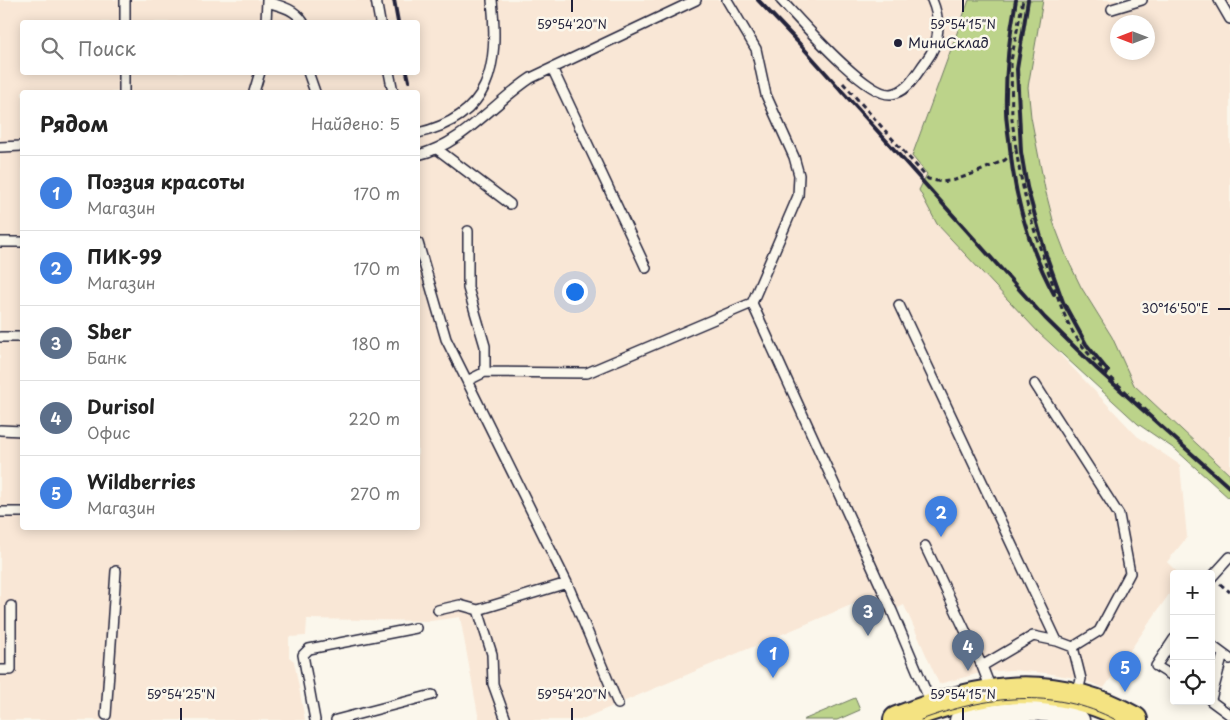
<!DOCTYPE html>
<html lang="ru">
<meta charset="utf-8">
<style>
body{margin:0;font-family:"Playpen Sans",sans-serif;background:#f2f2f2;color:#222}
.controls{position:absolute;right:15px;bottom:15px;display:grid;overflow:hidden;border-radius:5px;box-shadow:0 2px 12px #0003}
.controls button{width:45px;height:45px;display:grid;place-items:center;padding:0;border:0;border-bottom:1px solid #e0e0e0;background:#fff;color:#222;font:25px sans-serif}
.compass{position:absolute;left:1110px;top:15px;width:45px;height:45px;border-radius:50%;background:#fff;box-shadow:0 2px 12px #0003;rotate:270deg}
.you{position:absolute;left:574px;top:291px;width:18px;height:18px;margin:-12px;border:4px solid #fff;border-radius:50%;background:#1a73e8;box-shadow:0 0 0 8px #1a73e833}
.badge{display:grid;place-items:center;width:32px;height:32px;border-radius:50%;background:#22223b;color:#fff;font-size:16px;font-weight:700}
.pin{position:absolute;translate:-50% -41px;filter:drop-shadow(0 1px 2px #0008)}
.pin::after{content:'';position:absolute;top:26px;width:18px;height:15px;background:inherit;clip-path:polygon(0 0,100% 0,50% 100%)}
.list{margin:0;padding:0;list-style:none}
h2{display:flex;justify-content:space-between;align-items:center;height:65px;margin:0;padding:0 20px;font-size:21px}
h2 small{font-size:16px;font-weight:400;color:#767676}
.list li{display:grid;grid-template-columns:32px 1fr auto;gap:15px;align-items:center;box-sizing:border-box;height:75px;padding:0 20px;border-top:1px solid #e0e0e0}
.list b{display:block;font-size:19px;white-space:nowrap}
.list p{margin:0;font-size:16px;white-space:nowrap;color:#767676}
.list em{font-size:16px;font-style:normal;color:#767676}
.icon{flex:none;width:28px;height:28px;fill:none;stroke:currentColor;stroke-width:2;stroke-linecap:round;stroke-linejoin:round}
.map{position:relative;flex:none;width:1230px;height:720px;overflow:hidden}
.search{position:absolute;background:#fff;box-shadow:0 2px 12px #0003;left:20px;top:20px;width:400px;height:55px;display:flex;align-items:center;gap:12px;box-sizing:border-box;padding:0 18px;border-radius:5px;color:#767676;font-size:19px}
.panel{position:absolute;background:#fff;box-shadow:0 2px 12px #0003;left:20px;top:90px;width:400px;height:440px;border-radius:5px}
.map>svg:first-child{display:block}
.built{fill:#f9e7d6;fill-rule:evenodd}
.green{fill:#bcd38a;stroke:#6f7a62}
.lines{fill:none;stroke-linecap:round;stroke-linejoin:round}
.lane-casing{stroke:#22223b;stroke-width:12}
.street-casing{stroke:#22223b;stroke-width:21}
.primary-casing{stroke:#22223b;stroke-width:30}
.path{stroke:#22223b;stroke-width:3;stroke-dasharray:5 4;stroke-linecap:butt}
.lane{stroke:#fbf7ec;stroke-width:9}
.street{stroke:#fbf7ec;stroke-width:18}
.primary{stroke:#f4e382;stroke-width:26}
.tram{stroke:#22223b;stroke-width:1}
.rail{stroke:#22223b;stroke-width:4}
.ticks{fill:none;stroke:#22223b;stroke-width:2}
.poi-dot{fill:#22223b;stroke:#fbf7ec;stroke-width:2}
.labels{text-anchor:middle;stroke-width:5;stroke-linejoin:round;paint-order:stroke}
.poi-label{font-size:14px;fill:#22223b;stroke:#fbf7ec;text-anchor:start}
.ticks-label{font-size:12px;text-anchor:middle;fill:#22223b;stroke:#fbf7ec;stroke-width:5;stroke-linejoin:round;paint-order:stroke}
</style>
<div class="map">
<svg width="1230" height="720" viewBox="0 0 1230 720">
<rect width="100%" height="100%" fill="#fbf7ec"/>
<filter id="ink" filterUnits="userSpaceOnUse"><feTurbulence type="fractalNoise" baseFrequency=".02" numOctaves="2"/><feDisplacementMap in="SourceGraphic" scale="10" xChannelSelector="R" yChannelSelector="G"/><feConvolveMatrix kernelMatrix="1 2 1 2 8 2 1 2 1" color-interpolation-filters="sRGB"/></filter>
<g filter="url(#ink)">
<!-- built -->
<path class="built" d="M0 0H969L912 156 927 174 937 224 1137 436 1180 465 1187 537 1167 562 1179 574H1174V587L1104 688 1081 679 1046 673 1011 670 984 672 939 684 904 605 886 614 877 594 580 720H479L460 617 430 621 307 619 306 636 289 637V657L294 661 305 720H0ZM22 22H418V72H22ZM22 92H418V528H22Z
M1043 0H1230V475L1134 385 1112 337 1081 287 1067 258 1054 224 1045 189 1031 117 1028 87ZM1118 22H1148V52H1118Z"/>
<!-- green -->
<path class="green" d="M969 0H1043L1028 87 1031 117 1045 189 1054 224 1067 258 1081 287 1112 337 1134 385 1230 475V499L1176 450 1138 424 1039 333 937 224 919 190 927 174 912 156Z
M855 698 860 710 837 720H803Z"/>
<g class="lines">
<defs>
<path id="lane" d="M376 0 380 22
M727 0 756 49 766 95 794 157 799 175 798 196 752 303
M781 0C799 19 866 97 891 94 908 92 916 74 926 61 940 43 941 21 932 0
M1219 0 1230 19
M267 2C281 6 295 9 303 22
M1112 9 1142 0
M125 22V0
M266 22 267 0
M552 68 646 268
M308 72 315 92
M389 72 393 92
M124 92V72
M254 92 260 72
M418 133C491 116 499 67 492 0
M0 147 22 146
M437 149 510 204
M418 155C463 144 493 103 531 78L696 0
M468 231V288L485 346V372
M0 242H22
M418 243 446 339 467 381 485 372 587 373 752 303 892 611 932 706
M899 305 1057 641 1073 647
M0 337H22
M467 381 567 583 618 704
M1035 384 1119 515 1130 573 1099 631 1073 647
M0 430 22 431
M0 512H22
M925 546 982 666 991 689
M1211 578 1230 557
M438 610 460 605 478 610 567 583
M478 610 492 654 493 684 506 720
M1174 639 1156 666 1174 677
M1211 645 1230 659
M1073 647 1081 679 1077 696
M982 666 1033 636 1057 641
M0 670H11V606
M1211 699 1223 654
M1211 701 1230 715
M106 715 116 571
M315 720 303 655 309 649 416 628
M336 720 432 695"/>
<path id="street" d="M959 720C999 712 1040 706 1080 720"/>
<path id="primary" d="M897 720C980 687 1052 674 1134 720"/>
</defs>
<!-- lane casing -->
<use href="#lane" class="lane-casing"/>
<!-- street casing -->
<use href="#street" class="street-casing"/>
<!-- primary casing -->
<use href="#primary" class="primary-casing"/>
<!-- path -->
<path class="path" d="M843 83 928 179 942 182 955 180 975 173 1005 160 1016 148 1012 120 1011 61 1023 0
M1016 149C1023 198 1038 246 1056 292 1061 306 1067 324 1076 337 1094 364 1125 391 1150 414
M1220 584 1230 592"/>
<!-- lane -->
<use href="#lane" class="lane"/>
<!-- street -->
<use href="#street" class="street"/>
<!-- primary -->
<use href="#primary" class="primary"/>
<!-- tram -->
<path class="tram" d="M921 720C986 696 1053 687 1116 720"/>
<!-- rail -->
<path class="rail" d="M394 0 398 22
M758 0 797 41 1045 318 1097 369 1230 488
M1016 0C1009 37 1005 73 1006 110 1006 123 1009 136 1010 148 1015 198 1030 250 1054 294
M1028 0 1017 69 1021 152 1027 187 1045 252 1063 302 1086 344 1108 371
M407 72 409 81"/>
</g>
</g>
<!-- ticks -->
<path class="ticks" d="M572 0V12M963 0V12M1218 309H1230M181 708V720M572 708V720M963 708V720"/>
<!-- markers -->
<circle class="poi-dot" cx="898" cy="43" r="5"/>
<g class="labels">
<!-- poi labels -->
<g class="poi-label">
<text x="908" y="48">МиниСклад</text>
</g>
</g>
<g class="ticks-label">
<text x="572" y="29">59°54'20"N</text>
<text x="963" y="29">59°54'15"N</text>
<text x="1175" y="313">30°16'50"E</text>
<text x="181" y="699">59°54'25"N</text>
<text x="572" y="699">59°54'20"N</text>
<text x="963" y="699">59°54'15"N</text>
</g>
</svg>
<div class="controls">
<button>+</button>
<button>−</button>
<button><svg class="icon" aria-label="locate" viewBox="0 0 24 24"><circle cx="12" cy="12" r="6"/><path d="M12 2v4M12 18v4M2 12h4M18 12h4"/></svg></button>
</div>
<svg class="compass" viewBox="-18 -18 36 36"><path d="M0-13l5 13h-10z" fill="#e53935"/><path d="M0 13l5-13h-10z" fill="#767676"/></svg>
<div class="you"></div>
<div class="pin badge" style="left:773px;top:678px;background:#3f7fe0">1</div>
<div class="pin badge" style="left:941px;top:537px;background:#3f7fe0">2</div>
<div class="pin badge" style="left:868px;top:636px;background:#5c6f8a">3</div>
<div class="pin badge" style="left:968px;top:671px;background:#5c6f8a">4</div>
<div class="pin badge" style="left:1125px;top:692px;background:#3f7fe0">5</div>
<div class="search"><svg class="icon" aria-label="search" viewBox="0 0 24 24"><circle cx="10" cy="10" r="6"/><path d="M15 15l6 6"/></svg>Поиск</div>
<section class="panel">
<h2>Рядом<small>Найдено: 5</small></h2>
<ul class="list">
<li><span class="badge" style="background:#3f7fe0">1</span><div><b>Поэзия красоты</b><p>Магазин</p></div><em>170 m</em></li>
<li><span class="badge" style="background:#3f7fe0">2</span><div><b>ПИК-99</b><p>Магазин</p></div><em>170 m</em></li>
<li><span class="badge" style="background:#5c6f8a">3</span><div><b>Sber</b><p>Банк</p></div><em>180 m</em></li>
<li><span class="badge" style="background:#5c6f8a">4</span><div><b>Durisol</b><p>Офис</p></div><em>220 m</em></li>
<li><span class="badge" style="background:#3f7fe0">5</span><div><b>Wildberries</b><p>Магазин</p></div><em>270 m</em></li>
</ul>
</section>
</div>
